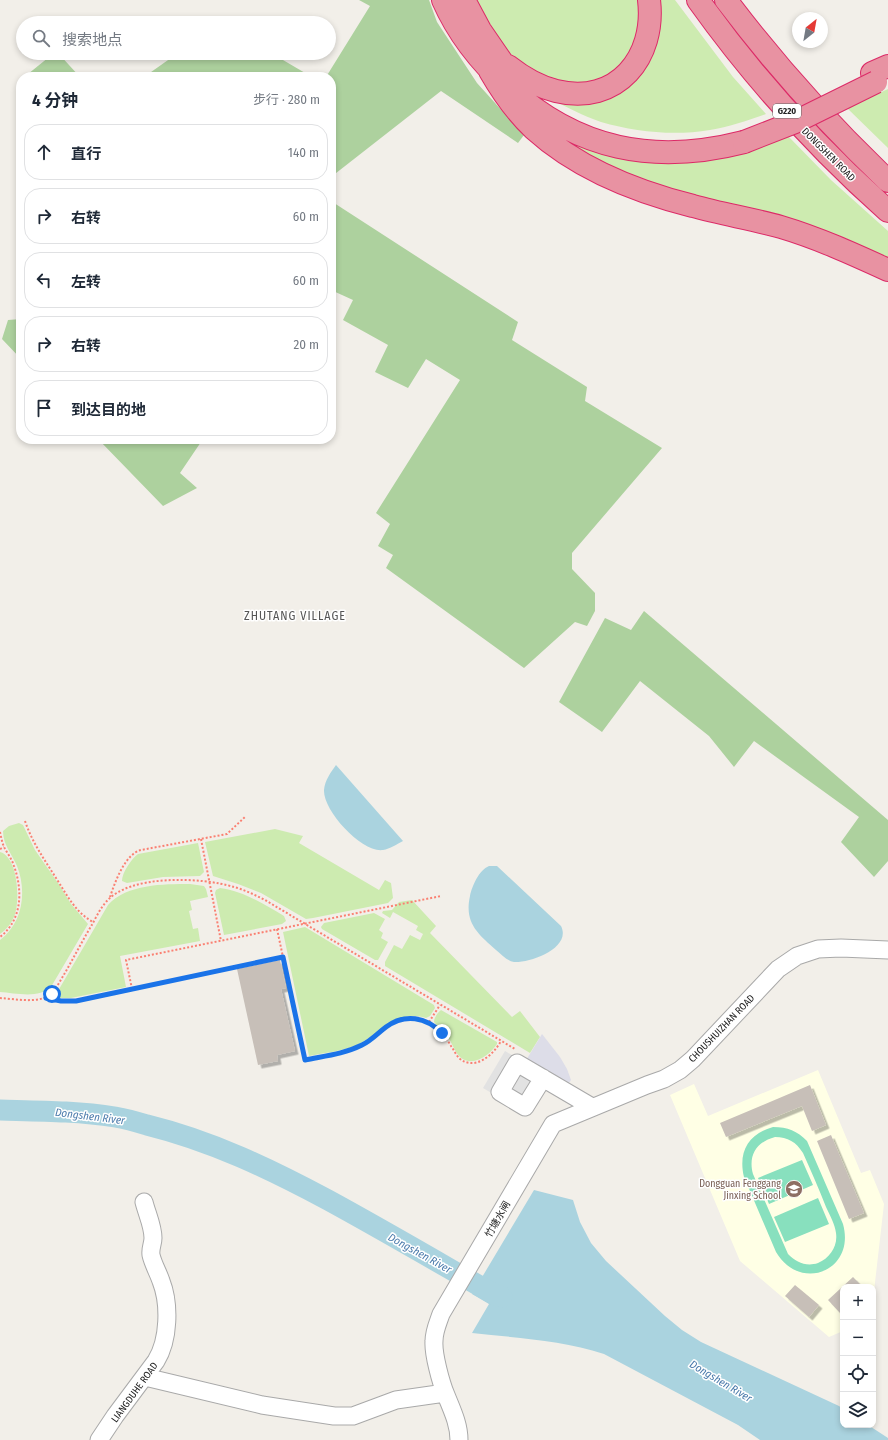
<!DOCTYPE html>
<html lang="zh">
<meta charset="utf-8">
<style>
body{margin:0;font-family:"Fira Sans Condensed","Noto Sans SC",sans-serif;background:#f6f6f7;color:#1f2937}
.controls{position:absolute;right:12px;bottom:12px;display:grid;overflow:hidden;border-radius:8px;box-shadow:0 2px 6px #0003}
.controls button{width:36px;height:36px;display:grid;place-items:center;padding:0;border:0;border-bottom:1px solid #e0e1e3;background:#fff;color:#1f2937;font:20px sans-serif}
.compass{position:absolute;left:792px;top:12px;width:36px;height:36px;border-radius:50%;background:#fff;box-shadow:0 2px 6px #0003;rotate:31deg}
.stop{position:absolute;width:12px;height:12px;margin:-9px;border:3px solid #1a73e8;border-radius:50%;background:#fff}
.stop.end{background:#1a73e8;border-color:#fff;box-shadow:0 1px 4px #0008}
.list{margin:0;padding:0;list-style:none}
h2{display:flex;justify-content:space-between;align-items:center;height:52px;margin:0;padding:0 16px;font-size:17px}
h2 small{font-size:13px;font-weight:400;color:#747a83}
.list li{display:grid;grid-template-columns:26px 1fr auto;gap:12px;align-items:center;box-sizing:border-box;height:56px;margin:0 8px 8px;padding:0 8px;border:1px solid #e0e1e3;border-radius:16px}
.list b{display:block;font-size:15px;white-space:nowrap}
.list em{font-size:13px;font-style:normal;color:#747a83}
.icon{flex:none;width:22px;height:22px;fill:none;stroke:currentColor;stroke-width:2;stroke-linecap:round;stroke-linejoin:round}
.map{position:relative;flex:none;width:888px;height:1440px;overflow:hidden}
.search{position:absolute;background:#fff;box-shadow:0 2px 6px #0003;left:16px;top:16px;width:320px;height:44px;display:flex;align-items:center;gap:10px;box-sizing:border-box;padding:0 14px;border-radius:22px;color:#747a83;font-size:15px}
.panel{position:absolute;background:#fff;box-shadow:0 2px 6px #0003;left:16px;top:72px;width:320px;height:372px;border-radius:16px}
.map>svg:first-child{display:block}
.education{fill:#ffffe5}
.grass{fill:#cdebb0}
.forest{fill:#add19e}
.pitch{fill:#88e0be;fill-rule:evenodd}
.parking{fill:#e2e2e2}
.plaza{fill:#dddde8}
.water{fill:#aad3df}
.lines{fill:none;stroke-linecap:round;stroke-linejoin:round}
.river{stroke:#aad3df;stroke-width:21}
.building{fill:#c7bfb8;filter:url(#shadow)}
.minor-casing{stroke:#a9a9a9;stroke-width:19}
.highway-casing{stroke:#dc2a67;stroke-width:24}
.path{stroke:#fa8072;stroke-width:2;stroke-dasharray:2 2;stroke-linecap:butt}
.minor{stroke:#fff;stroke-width:17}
.highway{stroke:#e892a2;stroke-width:22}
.highway-bridge-casing{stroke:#dc2a67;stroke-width:24;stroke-linecap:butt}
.highway-bridge{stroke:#e892a2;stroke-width:22}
.route{stroke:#1a73e8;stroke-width:5}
.labels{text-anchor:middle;stroke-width:3;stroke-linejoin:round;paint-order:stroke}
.shield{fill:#fff;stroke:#646464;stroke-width:1}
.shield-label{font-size:9px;font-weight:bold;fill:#222}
.street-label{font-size:10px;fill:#222;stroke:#fff}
.education-label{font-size:10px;fill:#785e54;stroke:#fff;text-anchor:end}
.water-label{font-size:11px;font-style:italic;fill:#4a7aab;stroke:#fff}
.quarter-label{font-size:12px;letter-spacing:1px;fill:#555;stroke:#fff}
</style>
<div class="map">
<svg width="888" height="1440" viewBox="0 0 888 1440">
<defs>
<filter id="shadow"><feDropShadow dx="3.5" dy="3.5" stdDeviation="0" flood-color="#0004"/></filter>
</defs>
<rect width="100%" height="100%" fill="#f2efe9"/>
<!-- education -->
<path class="education" d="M818 1070 861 1173 870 1170 884 1204 873 1300V1287H843V1331L829 1337 740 1261 670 1095 694 1084 708 1116Z"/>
<!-- grass -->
<path class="grass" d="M477 0H641L643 19 624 66 594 83 551 82 513 57 495 37Z
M657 0H675L733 77 766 114C748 120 729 127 710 130 674 136 636 132 601 122 583 116 567 107 551 99L606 97Z
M888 89V148L847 108Z
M550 130 582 145 788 136 831 180 888 231V264L740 212 605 167Z
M19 823 23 825 35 850 58 883 71 904 88 924 51 987C39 999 15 993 0 992V940C23 923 27 891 17 866 12 854 3 845 3 831L9 826Z
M275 829 303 836 299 843 379 890 385 880 391 883 393 898 388 903 313 918 306 919 261 893 238 884 213 876 205 842Z
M198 843 204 872 200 876 163 877 127 883 122 881C122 873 131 859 138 854Z
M0 852C18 857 20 899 15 914 12 923 7 929 0 934Z
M190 884 204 886 206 889 208 897 190 901 192 910 189 911 193 929 198 928 200 941 120 956 126 987 71 998H60L58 995V991L108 905C127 884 163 884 190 884Z
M220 888C243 891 264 904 284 916L286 921 282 924 224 935 215 893 216 890Z
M412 900 436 926 430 933 512 1017 520 1011 540 1037 530 1053 385 966V962L394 945 402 949 410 935 420 940 423 934 416 930 418 926 393 912 390 918 382 913 383 911 392 910 399 902Z
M374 913 385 919 379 930 383 933 381 938 388 942 378 960H375L322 929 321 927 324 923Z
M305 927 434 1005 435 1008 430 1016 426 1018C395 1009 382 1033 357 1045 343 1051 324 1053 309 1056L283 932Z
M441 1010 497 1042V1044C490 1055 473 1068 460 1057 454 1051 452 1042 447 1036 443 1031 438 1027 434 1022 434 1018 438 1012 441 1010Z"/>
<!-- forest -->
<path class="forest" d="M359 0H429L437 22 477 83 524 135 518 143 441 91 331 177V77H326L370 6Z
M54 53H58L80 77H30L28 74Z
M178 53H271L312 77H144Z
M331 201 518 322 512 340 587 387 585 401 662 448 572 553V569L595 593V611L587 626 575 622 524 668 386 568 393 555 378 546 390 524 376 513 460 380 426 359 408 388 375 372 388 345 343 320 353 300 331 290Z
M21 319V359L2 339 8 320Z
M98 439H203L180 473 197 488 163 506Z
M644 611 888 820V861L874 877 841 842 859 817 754 741 734 767 709 736 640 681 602 732 559 702 605 618 631 630Z"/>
<!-- pitch -->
<path class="pitch" d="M773 1127C788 1127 797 1131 807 1141L843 1224C856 1271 800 1293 776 1252L744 1177C738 1152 748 1134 773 1127ZM775 1137C788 1137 796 1142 803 1153 811 1171 819 1189 826 1207 830 1216 835 1224 836 1233 838 1246 830 1258 818 1263 806 1267 796 1262 788 1254L753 1174C748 1156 756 1142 775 1137Z
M802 1160 813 1185 769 1204 758 1178Z
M818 1198 829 1224 785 1242 774 1217Z"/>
<!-- parking -->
<path class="parking" d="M505 1051 549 1077 527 1114 483 1088Z"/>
<!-- plaza -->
<path class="plaza" d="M542 1034 560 1057 567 1069 571 1080 566 1087 525 1062Z"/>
<!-- water -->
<path class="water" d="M336 765 403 841C397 844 390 849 383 850 362 853 323 811 324 790 325 780 331 772 336 765Z
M489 866H497L561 926C572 948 530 963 514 962 507 961 502 955 496 950 478 934 464 923 470 896 472 886 479 870 489 866Z
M534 1190 573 1200 580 1222 591 1243 606 1261 665 1316 682 1330 701 1342 839 1406 843 1409V1425H868L888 1438V1440H760L738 1425 604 1354C562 1340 517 1338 472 1333L489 1304 472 1294Z"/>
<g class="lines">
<!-- river -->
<path class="river" d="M0 1110C38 1111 77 1111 115 1117 126 1119 137 1122 147 1125 212 1141 270 1169 328 1200 385 1231 441 1264 497 1296L502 1297"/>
</g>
<!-- building -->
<path class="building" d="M280 960 286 988 281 989 295 1051 277 1055 278 1061 258 1065 237 969Z
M810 1085 826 1125 812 1131 802 1106 726 1137 720 1123Z
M831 1135 864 1213 849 1219 817 1141Z
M853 1277 863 1287H843V1312L841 1314 828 1300Z
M795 1285 819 1305 809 1317 785 1296Z"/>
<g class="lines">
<defs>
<path id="minor" d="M543 1078 525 1107 500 1092 517 1063 592 1107
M145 1377 262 1405 334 1416H353L396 1400 445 1393
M99 1440 115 1416 156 1361C169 1340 170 1304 161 1281 158 1272 153 1264 151 1255 150 1248 153 1244 153 1238 153 1226 147 1214 144 1202
M459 1440C459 1424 452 1410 446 1395 441 1383 433 1354 434 1341 434 1331 438 1323 441 1314L553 1124 647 1085 664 1079 680 1070 693 1059 778 969 797 956 818 949 841 948 888 950"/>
<path id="highway" d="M443 0C458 34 481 63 508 87 577 150 654 165 744 142
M464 0 480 30 502 62 519 80
M698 0C753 77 817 148 888 211
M726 0C775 65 829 125 888 181
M508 66C522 77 539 87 556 91 617 106 656 57 649 0
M490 71C502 92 516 112 534 129 577 168 637 192 693 206 722 214 752 219 781 227 818 238 853 254 888 270
M872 73 888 66"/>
</defs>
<!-- minor casing -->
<use href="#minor" class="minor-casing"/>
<!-- highway casing -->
<use href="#highway" class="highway-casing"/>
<!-- path -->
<path class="path" d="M25 821C32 842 44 859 56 878 67 895 75 912 93 922
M0 832C1 837 2 842 4 847 7 853 12 859 14 866 23 891 22 920 0 937
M201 839 221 941
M0 849 4 847
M110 897C115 882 125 854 141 850L227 834 246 816
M277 929 305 1060C321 1056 339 1054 355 1048 377 1039 393 1013 420 1019 434 1022 444 1034 451 1046 454 1050 456 1055 459 1058 475 1072 494 1054 501 1041
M132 989 126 960 441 896
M0 998C16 999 38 1004 52 994 66 973 77 950 90 928 95 920 99 910 106 902 129 874 202 877 234 887 245 890 255 895 265 900L515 1049
M47 998 61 1001H76L283 957
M429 1022 440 1005"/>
<!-- minor -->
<use href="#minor" class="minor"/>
<!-- highway -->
<use href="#highway" class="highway"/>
<defs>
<path id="highway-bridge" d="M744 142 795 122 876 82"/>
</defs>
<!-- highway-bridge casing -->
<use href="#highway-bridge" class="highway-bridge-casing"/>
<!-- highway-bridge -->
<use href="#highway-bridge" class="highway-bridge"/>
</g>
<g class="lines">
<!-- route -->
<path class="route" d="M52 994 46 998 61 1001H76L283 957 305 1060C324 1056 344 1054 362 1045 371 1041 378 1033 386 1027 405 1013 426 1017 442 1033"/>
</g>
<!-- icons -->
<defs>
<symbol id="school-disc" viewBox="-11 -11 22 22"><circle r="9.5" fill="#8d6e63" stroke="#fff"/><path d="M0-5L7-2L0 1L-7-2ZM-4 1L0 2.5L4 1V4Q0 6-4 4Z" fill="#fff"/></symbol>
</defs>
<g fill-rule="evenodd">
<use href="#school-disc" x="784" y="1179" width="20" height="20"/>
</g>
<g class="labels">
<!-- shield labels -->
<rect class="shield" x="773" y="104" width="28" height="14" rx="3"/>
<g class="shield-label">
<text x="787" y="114">G220</text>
</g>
<!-- street labels -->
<g class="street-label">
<text transform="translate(829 154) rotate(45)" y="4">DONGSHEN ROAD</text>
<text transform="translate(721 1028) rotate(-46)" y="4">CHOUSHUIZHAN ROAD</text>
<text transform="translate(497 1219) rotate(-60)" y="4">竹塘水闸</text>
<text transform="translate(134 1392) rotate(-54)" y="4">LIANGDUHE ROAD</text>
</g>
<!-- education labels -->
<g class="education-label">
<text x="781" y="1187">Dongguan Fenggang<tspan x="781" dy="12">Jinxing School</tspan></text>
</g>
<!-- water labels -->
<g class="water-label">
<text transform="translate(90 1116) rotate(7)" y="4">Dongshen River</text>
<text transform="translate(420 1253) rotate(29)" y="4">Dongshen River</text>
<text transform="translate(721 1381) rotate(31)" y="4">Dongshen River</text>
</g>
<!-- quarter labels -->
<g class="quarter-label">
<text x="295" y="620">ZHUTANG VILLAGE</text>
</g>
</g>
</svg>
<div class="controls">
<button>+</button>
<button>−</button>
<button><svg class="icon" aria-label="locate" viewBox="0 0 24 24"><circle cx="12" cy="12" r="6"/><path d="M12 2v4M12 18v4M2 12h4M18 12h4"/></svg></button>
<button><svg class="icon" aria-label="layers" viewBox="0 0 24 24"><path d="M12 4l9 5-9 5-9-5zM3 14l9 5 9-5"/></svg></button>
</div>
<svg class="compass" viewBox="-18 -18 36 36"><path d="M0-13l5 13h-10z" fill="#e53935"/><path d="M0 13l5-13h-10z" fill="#747a83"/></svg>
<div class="stop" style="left:52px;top:994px"></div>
<div class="stop end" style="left:442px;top:1033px"></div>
<div class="search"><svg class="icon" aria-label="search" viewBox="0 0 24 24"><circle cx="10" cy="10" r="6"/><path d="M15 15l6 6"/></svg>搜索地点</div>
<section class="panel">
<h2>4 分钟<small>步行 · 280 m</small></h2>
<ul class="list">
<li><svg class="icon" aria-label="ahead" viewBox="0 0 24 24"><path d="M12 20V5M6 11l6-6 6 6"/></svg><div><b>直行</b></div><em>140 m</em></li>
<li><svg class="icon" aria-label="right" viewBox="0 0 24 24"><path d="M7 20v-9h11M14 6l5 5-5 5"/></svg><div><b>右转</b></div><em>60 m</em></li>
<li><svg class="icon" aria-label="left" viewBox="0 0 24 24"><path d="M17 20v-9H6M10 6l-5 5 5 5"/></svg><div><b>左转</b></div><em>60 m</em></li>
<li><svg class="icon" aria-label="right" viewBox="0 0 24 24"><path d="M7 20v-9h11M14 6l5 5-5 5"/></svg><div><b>右转</b></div><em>20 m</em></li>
<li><svg class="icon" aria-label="arrive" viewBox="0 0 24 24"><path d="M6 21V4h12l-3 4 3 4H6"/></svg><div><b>到达目的地</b></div></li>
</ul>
</section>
</div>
